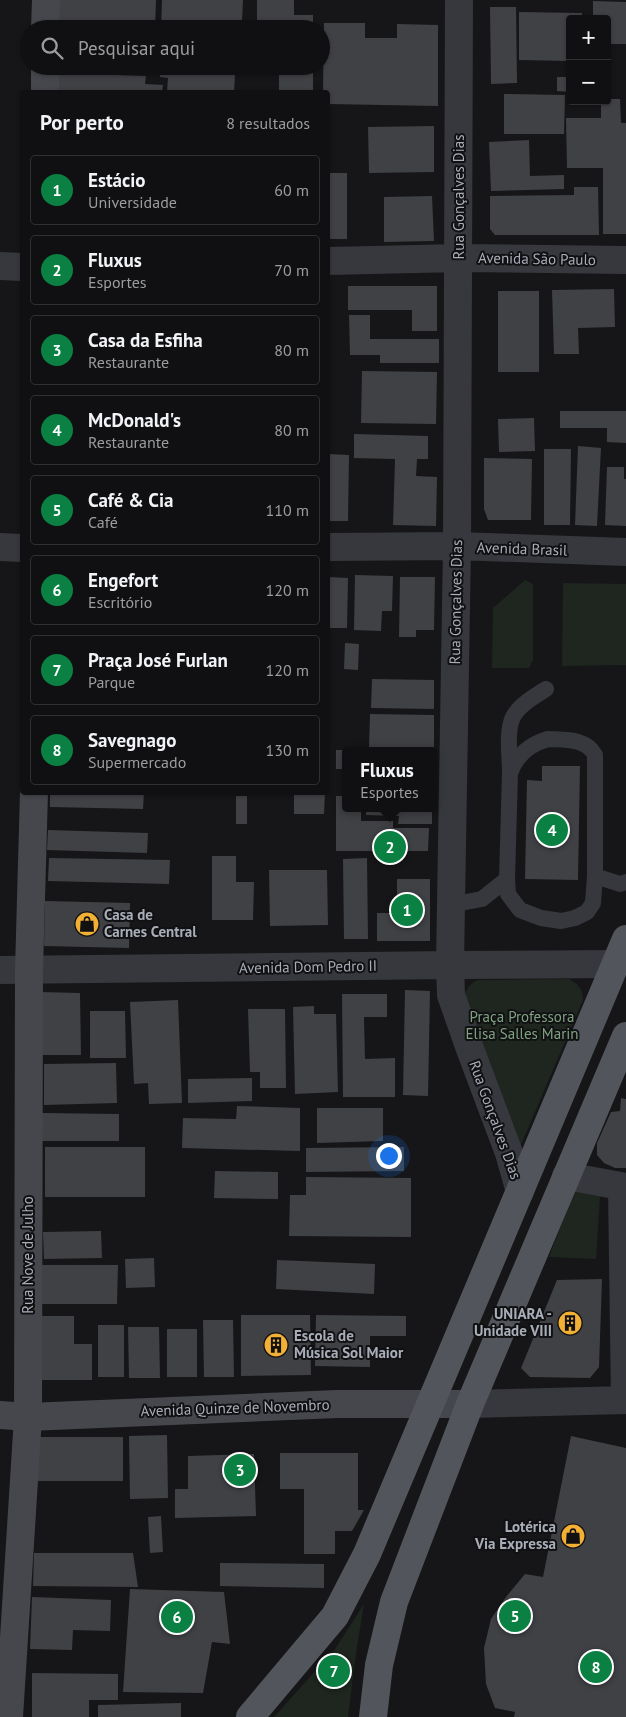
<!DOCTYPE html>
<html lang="pt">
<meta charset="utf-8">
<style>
body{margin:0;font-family:"PT Sans",sans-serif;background:#1e1e20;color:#f1f3f6}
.controls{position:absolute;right:15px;top:15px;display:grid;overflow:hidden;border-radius:5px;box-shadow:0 1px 4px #0004}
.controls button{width:45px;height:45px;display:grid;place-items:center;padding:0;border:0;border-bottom:1px solid #303032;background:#101012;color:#f1f3f6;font:25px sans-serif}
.you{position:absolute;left:388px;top:1155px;width:18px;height:18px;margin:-12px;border:4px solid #fff;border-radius:50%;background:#1a73e8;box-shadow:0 0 0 8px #1a73e833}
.badge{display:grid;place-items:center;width:32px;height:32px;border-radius:50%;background:#0b8043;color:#fff;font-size:16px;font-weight:700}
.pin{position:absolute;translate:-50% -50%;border:2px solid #fff;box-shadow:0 1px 5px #0006}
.popup{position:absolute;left:342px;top:747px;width:95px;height:65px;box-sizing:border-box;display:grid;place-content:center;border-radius:5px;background:#101012;filter:drop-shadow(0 1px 4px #0005);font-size:16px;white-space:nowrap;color:#9c9d9f}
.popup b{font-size:19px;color:#f1f3f6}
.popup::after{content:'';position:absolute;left:50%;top:100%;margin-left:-10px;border:10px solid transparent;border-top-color:#101012}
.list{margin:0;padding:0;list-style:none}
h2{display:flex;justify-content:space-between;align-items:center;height:65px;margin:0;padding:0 20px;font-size:21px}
h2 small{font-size:16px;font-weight:400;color:#9c9d9f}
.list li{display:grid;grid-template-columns:32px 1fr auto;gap:15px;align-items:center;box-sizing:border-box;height:70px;margin:0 10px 10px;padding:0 10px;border:1px solid #303032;border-radius:5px}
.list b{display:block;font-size:19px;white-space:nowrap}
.list p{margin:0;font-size:16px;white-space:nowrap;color:#9c9d9f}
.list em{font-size:16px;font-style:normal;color:#9c9d9f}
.icon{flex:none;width:28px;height:28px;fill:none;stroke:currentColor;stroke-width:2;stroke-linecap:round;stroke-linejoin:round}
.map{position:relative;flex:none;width:626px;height:1717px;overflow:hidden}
.search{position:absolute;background:#101012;box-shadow:0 1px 4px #0004;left:20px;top:20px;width:310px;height:55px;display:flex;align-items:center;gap:12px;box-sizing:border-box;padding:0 18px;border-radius:28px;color:#9c9d9f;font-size:19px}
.panel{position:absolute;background:#101012;box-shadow:0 1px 4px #0004;left:20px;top:90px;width:310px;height:705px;border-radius:5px}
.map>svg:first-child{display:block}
.green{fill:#1e261f}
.building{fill:#404145}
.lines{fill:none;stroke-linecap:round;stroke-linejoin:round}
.lane{stroke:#37383d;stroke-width:16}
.street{stroke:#37383d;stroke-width:28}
.secondary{stroke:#45474d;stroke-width:28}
.primary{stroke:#53555c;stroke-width:28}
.labels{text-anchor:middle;stroke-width:4;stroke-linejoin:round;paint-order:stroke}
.street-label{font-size:15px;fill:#a8adb8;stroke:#111113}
.poi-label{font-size:15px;font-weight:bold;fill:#a8adb8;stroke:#111113;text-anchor:start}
.park-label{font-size:15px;fill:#7fa381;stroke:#111113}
</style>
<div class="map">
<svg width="626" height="1717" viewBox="0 0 626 1717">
<rect width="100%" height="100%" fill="#161618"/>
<!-- green -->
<path class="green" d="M525 580 533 584V660L529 668H492L493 608Z
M563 583 626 584V665L562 666Z
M569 979C579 984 583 990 583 1000L520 1147 464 998C466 989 470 983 478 980Z
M574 1192 600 1196 596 1259 549 1257Z
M364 1604 356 1653 348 1717H274L335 1649Z"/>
<!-- building -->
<path class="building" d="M55 0H156L155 29H54Z
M162 0H243L242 21H235V29H161Z
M257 0H294V15H313V29H240V23H257Z
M593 1 626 2V44H607V19H593Z
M490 7H516L517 83 491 84Z
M519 12 582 13V19H570V61L519 60Z
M324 23H365V38H397V24L438 25V106L328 104V92H323Z
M71 66H153L152 71 71 68Z
M160 66H202V74L235 75 234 92H167L168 78 160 77Z
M279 66H313V92H279Z
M56 73 146 76 145 84 163 85 162 92H55Z
M557 77H570V92L557 91Z
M504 94 565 95 564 134H504Z
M607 99H620L621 123H626V234H603V168H567L566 118H601V101H607Z
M434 126V172L369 173 368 127Z
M529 140 530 176 564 175V189L491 191 489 142Z
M328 173H347V239H328Z
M574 187H598L599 235H495L490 229V196L574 195Z
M432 196 434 241 384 242V197Z
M348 286H437V331H412V310H348Z
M614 289 615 327 578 328 579 354H554L552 290Z
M498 291H539V372H498Z
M349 315H370V339H439V363H380V355H350Z
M362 371 437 372 436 424 361 423Z
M560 411H626V443L607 442V428H560Z
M534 418 535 451 499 452 498 419Z
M354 434 428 436V459H417L416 476 437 477 436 526 393 525 395 459 354 458Z
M578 446 601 448 597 526 575 525Z
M544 449H571L570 525H544Z
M328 454 349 455 348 521H328Z
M484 458 532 459 531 520H488L484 509Z
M607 467H624V479H626V526L605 525Z
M355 575 393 576 392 611H382L381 631 354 630Z
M328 577 348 578 347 628H328Z
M400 577H435L434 630H416V637H399Z
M345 643 359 644 358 670 344 669Z
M372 679 434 680V709L371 708Z
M370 714 434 715V748L369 747Z
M336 750H346V769H336Z
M542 766H580L578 880 525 879 527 780 542 781Z
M50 792H144L143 809 50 807Z
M294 792H325L324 814H294Z
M236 796H247V824H236Z
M336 796H346V808H361V821H393V828H429L428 851H336Z
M366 808H432V824H398L399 816 366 815Z
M48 830 148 833 147 853 47 850Z
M212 856H236V882H254L253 920H212Z
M49 858 170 860 169 884 48 881Z
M367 858 368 939H344L343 859Z
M269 870H327L328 925 270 926Z
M397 879H430V941H377V913H397Z
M45 901 130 903 129 948 44 946Z
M405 990 430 991 428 1096 403 1095Z
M39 992 80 993 81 1055H40Z
M342 994H387V1017H364L365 1059 395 1058V1097H343Z
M178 1000 182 1103 149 1104 148 1083 134 1084 130 1002Z
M314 1006V1014H336L338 1092 295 1094 293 1007Z
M248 1009H285L286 1088H260V1072H250Z
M90 1011H125L126 1058H90Z
M116 1063 117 1103 44 1105V1064Z
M252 1078V1101L188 1103V1079Z
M621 1098 626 1099V1168H615L604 1163 597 1155V1143L611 1112 620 1111Z
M237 1106 300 1108V1151L182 1148 183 1118 236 1119Z
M317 1108H383V1141L317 1143Z
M42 1113 119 1114V1141H42Z
M45 1147H145V1197H45Z
M404 1147V1171L306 1172V1148Z
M215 1171 278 1172V1199L214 1198Z
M306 1177 411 1178V1237L289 1236 290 1195H306Z
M101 1231 102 1258 44 1259 43 1232Z
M154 1258 155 1287 126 1288 125 1259Z
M277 1260 375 1264 374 1294 276 1289Z
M39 1265H118L117 1304H39Z
M602 1279 599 1367 590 1378 530 1377 521 1368 557 1280Z
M241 1315H310L311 1375 241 1376Z
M316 1315 406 1316V1336H370V1367L315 1366Z
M40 1316H74V1344H92V1380H41Z
M203 1320H233L234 1377H204Z
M98 1325H124V1377H98Z
M128 1327H159L160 1378H129Z
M167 1329H197V1377H167Z
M167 1435 168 1498 130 1499 129 1436Z
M571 1436 626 1448V1717H514L515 1712 495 1708 486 1684 484 1648 491 1619 506 1597 525 1574 543 1577Z
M38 1437H123V1481H38Z
M280 1453H358V1510H364L352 1531H335V1554H304V1489H280Z
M254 1454 256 1516 175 1518V1489H188V1456Z
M161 1516 163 1552 150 1553 148 1517Z
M34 1553H133L138 1587 33 1586Z
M220 1563 324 1564V1588L220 1586Z
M130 1589 224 1592 230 1644 212 1642 203 1693 123 1692Z
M32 1597 111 1600 110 1631 73 1630 72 1650 30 1649Z
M32 1673 118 1674V1700H89V1717H32Z
M181 1703V1717H98V1705Z"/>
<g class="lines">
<!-- lane -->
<path class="lane" d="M548 739C565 740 586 738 595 755V876L593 903 587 912 575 918 561 921 541 918 520 910 508 894 507 879 510 773C516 756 530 744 548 739Z
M510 773C510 757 506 731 513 717 519 705 535 696 546 689
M595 876 620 884 626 882
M450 905 482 899 507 879"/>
<!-- street -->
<path class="street" d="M459 0 457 546 450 965 451 995 470 1049 509 1153 520 1192
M328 261 459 258 626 260
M0 266 22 267
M0 547 22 548
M328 547 457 546 626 552
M0 970 450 965 616 964
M566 1176 626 1187
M622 1187 625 1400
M470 1404 626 1400"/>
<!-- secondary -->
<path class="secondary" d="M45 29 46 0
M45 92V66
M0 1415 28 1417 337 1404H470
M9 1717 28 1417 29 970 34 792"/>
<!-- primary -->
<path class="primary" d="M250 1717 335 1616 367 1554 626 939
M373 1717 379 1665 394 1602 470 1404 626 1036"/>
</g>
<!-- icons -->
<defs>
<symbol id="shop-disc" viewBox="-11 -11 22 22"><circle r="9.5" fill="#f2b134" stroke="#111113"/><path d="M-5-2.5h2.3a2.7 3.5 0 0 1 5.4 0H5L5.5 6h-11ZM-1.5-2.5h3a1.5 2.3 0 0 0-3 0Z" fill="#111"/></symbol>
<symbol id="building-disc" viewBox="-11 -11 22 22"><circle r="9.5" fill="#f2b134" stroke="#111113"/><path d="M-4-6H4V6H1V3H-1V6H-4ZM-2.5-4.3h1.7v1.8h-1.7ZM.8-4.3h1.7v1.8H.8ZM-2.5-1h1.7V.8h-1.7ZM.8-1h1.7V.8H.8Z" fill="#111"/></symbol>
</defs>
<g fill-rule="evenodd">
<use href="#shop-disc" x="73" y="910" width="28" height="28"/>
<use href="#building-disc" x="556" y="1309" width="28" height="28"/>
<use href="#building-disc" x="262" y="1331" width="28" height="28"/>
<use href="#shop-disc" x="559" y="1522" width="28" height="28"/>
</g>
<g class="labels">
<!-- street labels -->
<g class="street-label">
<text transform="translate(459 197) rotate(-90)" y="5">Rua Gonçalves Dias</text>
<text transform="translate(537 259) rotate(1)" y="5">Avenida São Paulo</text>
<text transform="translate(522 549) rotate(2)" y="5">Avenida Brasil</text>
<text transform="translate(456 602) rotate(-89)" y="5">Rua Gonçalves Dias</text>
<text transform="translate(308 967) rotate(-1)" y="5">Avenida Dom Pedro II</text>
<text transform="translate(495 1120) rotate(70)" y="5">Rua Gonçalves Dias</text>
<text transform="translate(28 1255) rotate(-90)" y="5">Rua Nove de Julho</text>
<text transform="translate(235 1408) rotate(-2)" y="5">Avenida Quinze de Novembro</text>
</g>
<!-- poi labels -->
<g class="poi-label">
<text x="104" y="920">Casa de<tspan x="104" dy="17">Carnes Central</tspan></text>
<text x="552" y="1319" text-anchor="end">UNIARA -<tspan x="552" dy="17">Unidade VIII</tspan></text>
<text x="294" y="1341">Escola de<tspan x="294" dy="17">Música Sol Maior</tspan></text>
<text x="556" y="1532" text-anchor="end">Lotérica<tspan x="556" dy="17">Via Expressa</tspan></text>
</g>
<!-- park labels -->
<g class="park-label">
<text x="522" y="1022">Praça Professora<tspan x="522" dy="17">Elisa Salles Marin</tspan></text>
</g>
</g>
</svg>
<div class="controls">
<button>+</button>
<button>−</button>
</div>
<div class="you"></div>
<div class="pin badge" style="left:407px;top:910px">1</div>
<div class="pin badge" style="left:390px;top:847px">2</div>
<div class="popup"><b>Fluxus</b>Esportes</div>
<div class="pin badge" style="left:240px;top:1470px">3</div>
<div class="pin badge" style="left:552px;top:830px">4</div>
<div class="pin badge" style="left:515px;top:1616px">5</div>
<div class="pin badge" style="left:177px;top:1617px">6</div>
<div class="pin badge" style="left:334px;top:1671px">7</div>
<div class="pin badge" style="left:596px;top:1667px">8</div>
<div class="search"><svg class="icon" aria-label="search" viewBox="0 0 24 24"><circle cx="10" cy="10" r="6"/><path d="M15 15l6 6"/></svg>Pesquisar aqui</div>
<section class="panel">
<h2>Por perto<small>8 resultados</small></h2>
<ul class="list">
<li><span class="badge">1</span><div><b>Estácio</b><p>Universidade</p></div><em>60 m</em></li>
<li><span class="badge">2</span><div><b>Fluxus</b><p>Esportes</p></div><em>70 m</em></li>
<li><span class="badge">3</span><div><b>Casa da Esfiha</b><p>Restaurante</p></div><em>80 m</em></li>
<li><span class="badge">4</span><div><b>McDonald's</b><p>Restaurante</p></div><em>80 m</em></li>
<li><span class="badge">5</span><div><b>Café &amp; Cia</b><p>Café</p></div><em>110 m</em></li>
<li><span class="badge">6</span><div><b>Engefort</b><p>Escritório</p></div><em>120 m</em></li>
<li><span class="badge">7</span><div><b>Praça José Furlan</b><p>Parque</p></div><em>120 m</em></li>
<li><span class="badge">8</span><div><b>Savegnago</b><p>Supermercado</p></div><em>130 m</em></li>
</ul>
</section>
</div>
